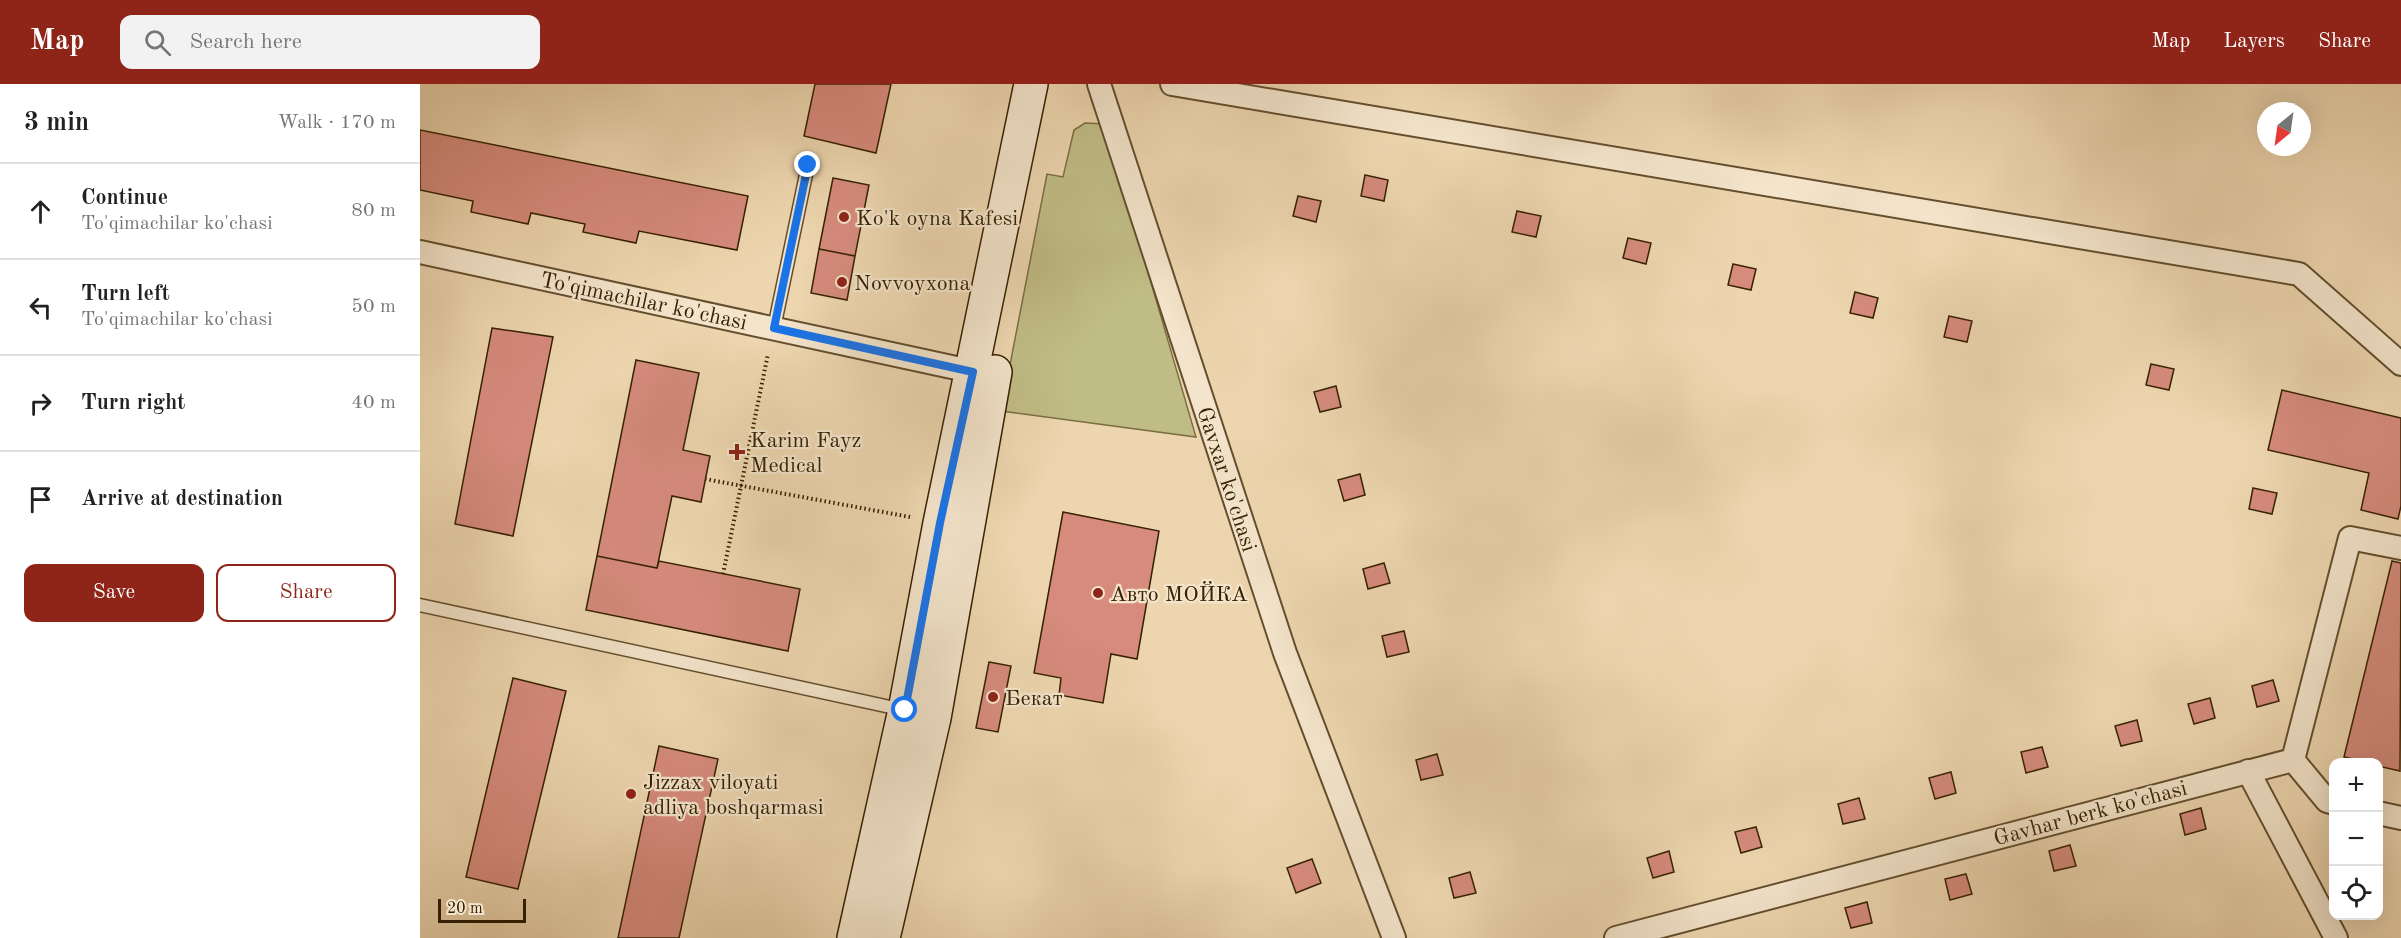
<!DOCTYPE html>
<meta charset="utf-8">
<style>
body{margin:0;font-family:"Old Standard TT",serif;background:#f2f2f2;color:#222}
.controls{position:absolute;right:18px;bottom:18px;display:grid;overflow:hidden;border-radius:12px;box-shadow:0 6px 24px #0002}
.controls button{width:54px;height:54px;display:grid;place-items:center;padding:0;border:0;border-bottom:2px solid #e0e0e0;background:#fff;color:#222;font:30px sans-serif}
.compass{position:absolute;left:1837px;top:18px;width:54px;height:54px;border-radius:50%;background:#fff;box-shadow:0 6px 24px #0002;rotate:209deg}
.scale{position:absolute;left:18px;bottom:15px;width:88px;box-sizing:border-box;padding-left:6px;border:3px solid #362102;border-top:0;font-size:16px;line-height:21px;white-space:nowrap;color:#362102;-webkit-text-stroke:4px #f3e4cb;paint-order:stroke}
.stop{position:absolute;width:18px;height:18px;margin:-14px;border:4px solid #1a73e8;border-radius:50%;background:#fff}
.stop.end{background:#1a73e8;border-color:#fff;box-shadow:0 2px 6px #0008}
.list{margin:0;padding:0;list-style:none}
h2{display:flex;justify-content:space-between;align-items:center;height:78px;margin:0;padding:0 24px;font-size:26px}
h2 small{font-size:20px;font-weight:400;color:#767676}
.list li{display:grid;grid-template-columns:39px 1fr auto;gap:18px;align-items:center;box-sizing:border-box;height:96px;padding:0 24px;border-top:2px solid #e0e0e0}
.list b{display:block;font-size:22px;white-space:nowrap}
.list p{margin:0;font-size:20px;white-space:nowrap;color:#767676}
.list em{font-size:20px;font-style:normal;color:#767676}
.actions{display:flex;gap:12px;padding:18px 24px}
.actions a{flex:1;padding:14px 0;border:2px solid #8f2418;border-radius:12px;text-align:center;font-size:21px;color:#8f2418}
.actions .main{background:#8f2418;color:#fff}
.icon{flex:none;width:33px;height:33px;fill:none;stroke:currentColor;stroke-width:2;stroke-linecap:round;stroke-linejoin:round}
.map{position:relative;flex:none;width:1981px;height:854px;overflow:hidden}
header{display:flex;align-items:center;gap:36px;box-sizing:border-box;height:84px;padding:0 30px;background:#8f2418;color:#fff}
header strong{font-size:28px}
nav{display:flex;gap:33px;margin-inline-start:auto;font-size:21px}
.search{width:420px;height:54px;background:#f2f2f2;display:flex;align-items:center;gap:15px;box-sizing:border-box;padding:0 21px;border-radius:12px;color:#767676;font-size:22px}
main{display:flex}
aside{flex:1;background:#fff}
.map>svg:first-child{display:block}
.green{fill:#c0bc86;stroke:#7b6e44;stroke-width:1.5}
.building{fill:#d68b7d;stroke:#362102;stroke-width:1.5}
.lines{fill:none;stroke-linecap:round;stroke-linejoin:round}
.lane-casing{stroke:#644e2d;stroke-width:15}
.street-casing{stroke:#644e2d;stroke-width:26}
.secondary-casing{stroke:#362102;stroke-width:36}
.path{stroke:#362102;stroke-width:4;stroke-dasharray:1.5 3;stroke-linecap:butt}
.lane{stroke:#f3e4cb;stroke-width:12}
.street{stroke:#f3e4cb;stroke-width:22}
.secondary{stroke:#f3e4cb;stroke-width:33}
.route{stroke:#1a73e8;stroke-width:8}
.poi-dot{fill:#8f2418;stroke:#f3e4cb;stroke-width:2}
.labels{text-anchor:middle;stroke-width:4.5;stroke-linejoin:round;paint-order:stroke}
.poi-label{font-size:22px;fill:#362102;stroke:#f3e4cb;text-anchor:start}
.street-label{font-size:22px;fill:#362102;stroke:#f3e4cb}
</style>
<header>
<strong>Map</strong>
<div class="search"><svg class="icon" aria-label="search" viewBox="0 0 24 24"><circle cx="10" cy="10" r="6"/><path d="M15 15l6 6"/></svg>Search here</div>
<nav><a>Map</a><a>Layers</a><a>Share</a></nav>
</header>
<main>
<aside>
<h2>3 min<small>Walk · 170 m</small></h2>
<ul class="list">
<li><svg class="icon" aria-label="ahead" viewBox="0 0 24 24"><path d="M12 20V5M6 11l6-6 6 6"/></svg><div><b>Continue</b><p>To'qimachilar ko'chasi</p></div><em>80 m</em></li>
<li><svg class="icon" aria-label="left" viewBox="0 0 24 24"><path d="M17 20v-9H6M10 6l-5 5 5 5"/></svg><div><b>Turn left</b><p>To'qimachilar ko'chasi</p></div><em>50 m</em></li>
<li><svg class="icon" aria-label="right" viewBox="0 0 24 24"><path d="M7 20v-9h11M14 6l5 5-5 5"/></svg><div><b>Turn right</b></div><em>40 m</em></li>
<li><svg class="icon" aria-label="arrive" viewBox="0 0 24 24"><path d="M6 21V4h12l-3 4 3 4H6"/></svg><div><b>Arrive at destination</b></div></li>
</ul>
<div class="actions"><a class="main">Save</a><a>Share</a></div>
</aside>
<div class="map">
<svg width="1981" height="854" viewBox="0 0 1981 854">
<rect width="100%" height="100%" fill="#edd6af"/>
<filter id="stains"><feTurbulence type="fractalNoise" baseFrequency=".00333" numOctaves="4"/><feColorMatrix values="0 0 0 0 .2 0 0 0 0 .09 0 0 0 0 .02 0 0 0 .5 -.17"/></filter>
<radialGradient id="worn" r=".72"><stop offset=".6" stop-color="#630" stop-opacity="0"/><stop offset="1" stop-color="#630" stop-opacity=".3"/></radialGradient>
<!-- green -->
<path class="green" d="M665 39 685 40 776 353 581 327 627 90 643 93 654 46Z"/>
<!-- building -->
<path class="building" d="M395 0H471L456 69 384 52Z
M0 46 328 112 317 166 219 147 216 159 163 148 165 140 111 129 108 140 51 128 53 117 0 106Z
M945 91 968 96 964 117 941 112Z
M413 94 449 101 435 172 399 165Z
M878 112 901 117 896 138 873 132Z
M1097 127 1121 132 1116 153 1092 148Z
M1208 154 1231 159 1226 180 1203 174Z
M399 165 435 172 427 216 391 209Z
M1313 180 1336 185 1331 206 1308 201Z
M1435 208 1458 214 1453 234 1430 229Z
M1529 232 1552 237 1547 258 1524 253Z
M72 244 133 253 93 452 35 440Z
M216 276 279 289 263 366 290 372 281 418 252 412 237 484 177 472Z
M1731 280 1754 285 1749 306 1726 301Z
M916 302 921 323 900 328 894 308Z
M1862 306 1981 334V422L1978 435 1941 426 1949 389 1848 366Z
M940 390 945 411 924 417 918 396Z
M1833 404 1857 409 1852 430 1829 425Z
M643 428 739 447 717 575 691 570 683 619 639 611 641 594 614 589Z
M177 472 237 484 239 477 380 505 368 567 166 526Z
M1972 477 1981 479 1980 687 1958 682V678H1947L1924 673Z
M964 479 970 499 948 505 943 485Z
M984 547 989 568 967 573 962 552Z
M569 578 591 582 578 648 556 644Z
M93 594 146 607 98 805 46 793Z
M1853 596 1859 617 1837 623 1832 602Z
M1790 614 1795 634 1774 640 1768 620Z
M1717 636 1722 657 1701 662 1695 642Z
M239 662 298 675 259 854H198Z
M1622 663 1628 683 1606 689 1601 668Z
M1017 670 1023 691 1001 696 996 676Z
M1531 688 1536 709 1515 715 1509 694Z
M1439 714 1445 735 1423 740 1418 720Z
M1781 724 1786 745 1765 751 1760 730Z
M1336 743 1342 763 1321 769 1315 748Z
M1650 761 1656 782 1634 787 1629 767Z
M1249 767 1254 788 1233 794 1227 774Z
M892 775 901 799 876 809 867 784Z
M1050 788 1056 809 1034 814 1029 794Z
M1546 790 1552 810 1530 816 1525 795Z
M1447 818 1452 839 1431 844 1425 824Z"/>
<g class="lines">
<defs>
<path id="lane" d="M354 244 388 81
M0 521 484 626"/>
<path id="street" d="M679 0 865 569 974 854
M752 0 1879 190 1981 280
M0 168 564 290
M1873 676 1907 717 1914 719
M1828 687 1916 854
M1958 729 1981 734
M1196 854 1873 676 1930 454 1981 464"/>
<path id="secondary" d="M434 854 485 626 520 439 611 0
M463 854 514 634 575 288"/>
</defs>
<!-- lane casing -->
<use href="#lane" class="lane-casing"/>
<!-- street casing -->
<use href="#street" class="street-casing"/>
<!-- secondary casing -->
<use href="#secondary" class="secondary-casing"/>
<!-- path -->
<path class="path" d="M285 395 490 433
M303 490 348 270"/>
<!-- lane -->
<use href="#lane" class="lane"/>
<!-- street -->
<use href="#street" class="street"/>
<!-- secondary -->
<use href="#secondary" class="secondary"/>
</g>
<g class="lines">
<!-- route -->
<path class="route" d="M388 81 354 244 553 288 520 439 485 626"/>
</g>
<!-- markers -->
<g class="poi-dot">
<circle cx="424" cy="133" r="6"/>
<circle cx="422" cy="198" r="6"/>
<path d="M314 359h6v6h6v6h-6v6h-6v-6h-6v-6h6z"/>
<circle cx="678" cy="509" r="6"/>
<circle cx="573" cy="613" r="6"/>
<circle cx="211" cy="710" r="6"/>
</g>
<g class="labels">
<!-- poi labels -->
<g class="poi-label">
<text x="436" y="141">Ko'k oyna Kafesi</text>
<text x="434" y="206">Novvoyxona</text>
<text x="330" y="363">Karim Fayz<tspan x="330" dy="25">Medical</tspan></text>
<text x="690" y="517">Авто МОЙКА</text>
<text x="585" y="621">Бекат</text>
<text x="223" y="705">Jizzax viloyati<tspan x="223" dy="25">adliya boshqarmasi</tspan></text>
</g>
<!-- street labels -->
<g class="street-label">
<text transform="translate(224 216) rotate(12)" y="8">To'qimachilar ko'chasi</text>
<text transform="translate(808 395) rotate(72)" y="8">Gavxar ko'chasi</text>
<text transform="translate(1670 728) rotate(-15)" y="8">Gavhar berk ko'chasi</text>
</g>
</g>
<rect width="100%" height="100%" filter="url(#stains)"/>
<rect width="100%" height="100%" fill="url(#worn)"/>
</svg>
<div class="controls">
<button>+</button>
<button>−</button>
<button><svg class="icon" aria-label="locate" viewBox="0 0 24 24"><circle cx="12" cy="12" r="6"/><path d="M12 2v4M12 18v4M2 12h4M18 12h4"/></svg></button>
</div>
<svg class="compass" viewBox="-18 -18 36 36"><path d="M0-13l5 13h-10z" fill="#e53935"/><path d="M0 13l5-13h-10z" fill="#767676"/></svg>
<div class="scale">20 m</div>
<div class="stop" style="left:485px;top:626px"></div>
<div class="stop end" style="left:388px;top:81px"></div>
</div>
</main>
